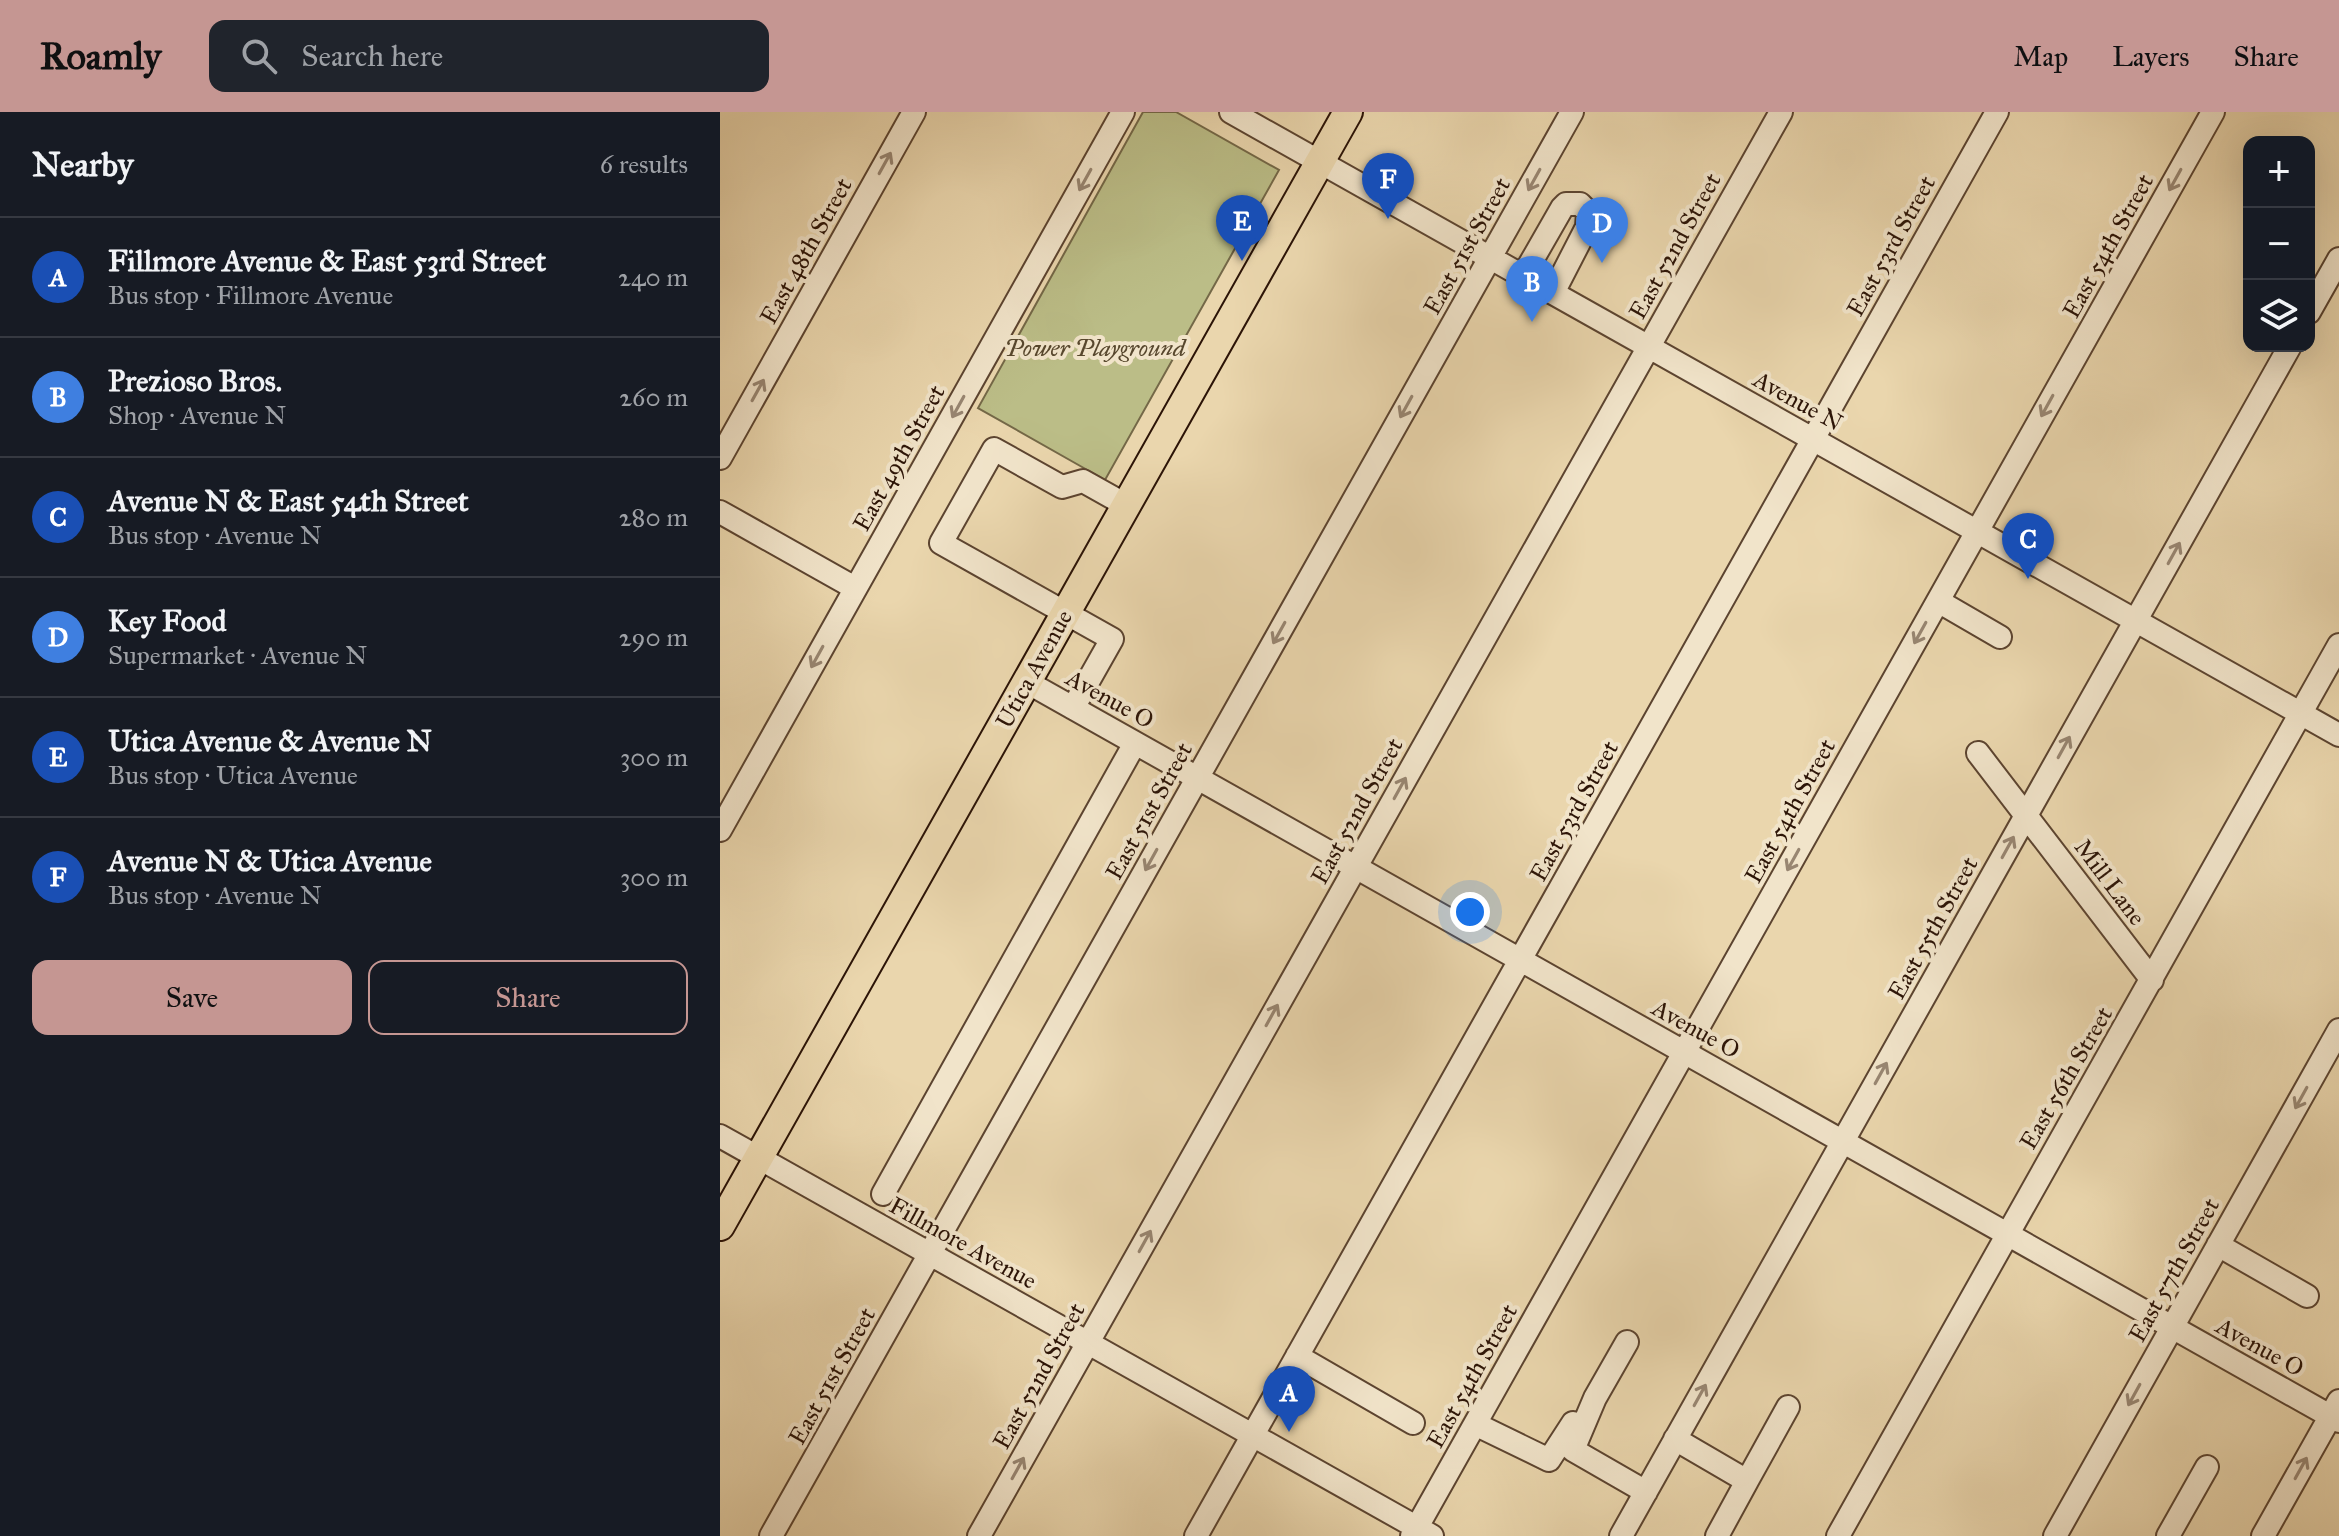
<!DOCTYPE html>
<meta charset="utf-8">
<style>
body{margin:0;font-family:"IM FELL Great Primer",serif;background:#20242c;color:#f1f3f6}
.controls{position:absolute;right:24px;top:24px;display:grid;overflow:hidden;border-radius:16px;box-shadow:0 8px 32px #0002}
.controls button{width:72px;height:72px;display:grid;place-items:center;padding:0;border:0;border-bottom:2px solid #363941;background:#171b24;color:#f1f3f6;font:40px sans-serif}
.you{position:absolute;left:750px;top:800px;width:28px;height:28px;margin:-20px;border:6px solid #fff;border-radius:50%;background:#1a73e8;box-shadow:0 0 0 12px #1a73e833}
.badge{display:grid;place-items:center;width:52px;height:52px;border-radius:50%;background:#c59692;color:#fff;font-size:26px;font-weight:700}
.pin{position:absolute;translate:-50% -66px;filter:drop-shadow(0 2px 4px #0008)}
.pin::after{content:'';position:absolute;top:42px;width:28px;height:24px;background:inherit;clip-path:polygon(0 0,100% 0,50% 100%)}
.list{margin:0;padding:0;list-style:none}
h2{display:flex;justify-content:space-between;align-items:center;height:104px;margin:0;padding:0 32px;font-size:34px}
h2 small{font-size:26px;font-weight:400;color:#9ea1a6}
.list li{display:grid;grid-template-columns:52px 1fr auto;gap:24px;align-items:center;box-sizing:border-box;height:120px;padding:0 32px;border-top:2px solid #363941}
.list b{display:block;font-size:30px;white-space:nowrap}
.list p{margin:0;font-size:26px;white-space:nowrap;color:#9ea1a6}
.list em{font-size:26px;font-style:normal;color:#9ea1a6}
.actions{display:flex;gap:16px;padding:24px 32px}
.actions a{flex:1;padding:18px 0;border:2px solid #c59692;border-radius:16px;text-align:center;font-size:28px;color:#c59692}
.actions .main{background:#c59692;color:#111}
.icon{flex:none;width:44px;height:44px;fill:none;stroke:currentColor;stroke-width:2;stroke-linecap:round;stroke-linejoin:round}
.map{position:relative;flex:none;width:1619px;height:1424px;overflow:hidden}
header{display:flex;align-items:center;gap:48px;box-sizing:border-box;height:112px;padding:0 40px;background:#c59692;color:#111}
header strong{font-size:38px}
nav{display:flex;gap:44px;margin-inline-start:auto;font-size:28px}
.search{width:560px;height:72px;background:#20242c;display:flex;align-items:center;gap:20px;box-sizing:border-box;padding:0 28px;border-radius:16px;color:#9ea1a6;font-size:30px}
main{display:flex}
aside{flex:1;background:#171b24}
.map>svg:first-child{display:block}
.green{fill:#bbbd87;stroke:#746847;stroke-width:2}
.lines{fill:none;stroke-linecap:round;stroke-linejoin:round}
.minor-casing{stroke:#5c4430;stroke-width:26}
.major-casing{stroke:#2c1407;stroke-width:32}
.minor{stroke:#f1e4ca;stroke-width:22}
.major{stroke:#ead6ad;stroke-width:28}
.oneway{stroke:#988672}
.labels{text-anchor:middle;stroke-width:8;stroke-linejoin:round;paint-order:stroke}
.street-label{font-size:24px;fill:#2c1407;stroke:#f1e4ca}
.park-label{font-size:24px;font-style:italic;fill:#57472d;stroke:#f1e4ca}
</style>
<header>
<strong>Roamly</strong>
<div class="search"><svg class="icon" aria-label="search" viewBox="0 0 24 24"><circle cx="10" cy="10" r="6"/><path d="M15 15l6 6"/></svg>Search here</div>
<nav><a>Map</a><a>Layers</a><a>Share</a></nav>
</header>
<main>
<aside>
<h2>Nearby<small>6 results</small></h2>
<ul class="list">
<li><span class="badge" style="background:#1a4fb4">A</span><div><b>Fillmore Avenue &amp; East 53rd Street</b><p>Bus stop · Fillmore Avenue</p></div><em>240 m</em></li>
<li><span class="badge" style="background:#3f7fe0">B</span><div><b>Prezioso Bros.</b><p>Shop · Avenue N</p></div><em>260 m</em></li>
<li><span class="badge" style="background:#1a4fb4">C</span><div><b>Avenue N &amp; East 54th Street</b><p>Bus stop · Avenue N</p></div><em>280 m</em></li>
<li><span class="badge" style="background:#3f7fe0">D</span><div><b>Key Food</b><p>Supermarket · Avenue N</p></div><em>290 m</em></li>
<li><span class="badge" style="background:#1a4fb4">E</span><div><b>Utica Avenue &amp; Avenue N</b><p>Bus stop · Utica Avenue</p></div><em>300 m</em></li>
<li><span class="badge" style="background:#1a4fb4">F</span><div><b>Avenue N &amp; Utica Avenue</b><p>Bus stop · Avenue N</p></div><em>300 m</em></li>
</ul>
<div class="actions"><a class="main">Save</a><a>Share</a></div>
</aside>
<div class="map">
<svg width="1619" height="1424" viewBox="0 0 1619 1424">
<rect width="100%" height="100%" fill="#ead6ad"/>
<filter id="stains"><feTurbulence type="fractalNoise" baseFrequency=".0025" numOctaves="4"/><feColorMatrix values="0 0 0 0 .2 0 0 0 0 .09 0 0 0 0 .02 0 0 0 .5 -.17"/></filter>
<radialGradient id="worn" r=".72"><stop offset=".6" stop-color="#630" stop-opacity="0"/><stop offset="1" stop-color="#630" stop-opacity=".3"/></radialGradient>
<!-- green -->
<path class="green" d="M423 0H456L559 58 385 368 258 296Z"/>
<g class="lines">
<defs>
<path id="minor" d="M511 0 1619 623
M803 164 842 96 846 92H860L868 100 867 115 833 181
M1589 200 1619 147
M0 346 194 0
M0 400 135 476
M1218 489 1280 525
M307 570 1619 1309
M353 596 392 527 221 431 274 337 342 375 363 369 406 393
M1258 641 1432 868
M0 718 403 0
M0 1024 712 1424
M163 1082 415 631
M1498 1133 1587 1184
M907 1230 875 1286 853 1338 926 1380
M577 1244 693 1311
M755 1312 829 1348 853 1311
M955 1327 1027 1369 1068 1295
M51 1424 852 0
M259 1424 1061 0
M476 1424 1277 0
M692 1424 1493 0
M901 1424 1570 234
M997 1424 1027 1369
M1118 1424 1619 533
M1335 1424 1619 918
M1448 1424 1487 1355
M1543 1424 1619 1289"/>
<path id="major" d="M0 1114 628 0"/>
</defs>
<!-- minor casing -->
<use href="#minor" class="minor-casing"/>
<!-- major casing -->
<use href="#major" class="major-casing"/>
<!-- minor -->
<use href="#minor" class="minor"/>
<!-- major -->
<use href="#major" class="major"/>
</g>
<!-- one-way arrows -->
<defs><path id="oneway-shaft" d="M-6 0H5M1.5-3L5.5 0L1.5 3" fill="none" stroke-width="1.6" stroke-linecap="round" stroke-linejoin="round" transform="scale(2)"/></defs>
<g class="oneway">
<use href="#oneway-shaft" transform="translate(165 51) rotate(-61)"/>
<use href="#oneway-shaft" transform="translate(365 68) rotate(119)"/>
<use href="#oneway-shaft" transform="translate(814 68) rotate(119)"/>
<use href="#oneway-shaft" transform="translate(1455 68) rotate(119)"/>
<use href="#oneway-shaft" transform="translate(38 278) rotate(-61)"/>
<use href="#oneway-shaft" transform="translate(1327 294) rotate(119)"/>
<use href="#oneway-shaft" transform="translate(238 295) rotate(119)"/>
<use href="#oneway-shaft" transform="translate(686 295) rotate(119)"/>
<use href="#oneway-shaft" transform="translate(1454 441) rotate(-61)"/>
<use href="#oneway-shaft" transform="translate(559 521) rotate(119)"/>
<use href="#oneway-shaft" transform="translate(1200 521) rotate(119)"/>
<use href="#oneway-shaft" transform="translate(97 545) rotate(119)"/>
<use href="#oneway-shaft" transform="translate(1344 635) rotate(-61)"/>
<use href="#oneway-shaft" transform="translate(680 676) rotate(-61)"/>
<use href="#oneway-shaft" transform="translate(1288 735) rotate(-61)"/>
<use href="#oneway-shaft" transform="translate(431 748) rotate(119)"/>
<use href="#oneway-shaft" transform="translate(1073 748) rotate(119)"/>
<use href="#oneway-shaft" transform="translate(552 903) rotate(-61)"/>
<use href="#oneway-shaft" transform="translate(1161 961) rotate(-61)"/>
<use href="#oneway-shaft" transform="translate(1581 986) rotate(119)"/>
<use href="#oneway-shaft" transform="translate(425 1129) rotate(-61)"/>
<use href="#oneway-shaft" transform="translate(980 1283) rotate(-61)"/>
<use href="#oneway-shaft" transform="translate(1414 1283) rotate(119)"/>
<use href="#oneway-shaft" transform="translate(298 1356) rotate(-61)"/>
<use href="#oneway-shaft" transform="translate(1581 1356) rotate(-61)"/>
</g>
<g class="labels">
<!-- street labels -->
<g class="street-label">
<text transform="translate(747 134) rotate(-61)" y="8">East 51st Street</text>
<text transform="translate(955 134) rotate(-61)" y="8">East 52nd Street</text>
<text transform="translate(1171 134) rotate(-61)" y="8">East 53rd Street</text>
<text transform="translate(1388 134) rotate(-61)" y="8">East 54th Street</text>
<text transform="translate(86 139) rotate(-61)" y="8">East 48th Street</text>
<text transform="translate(1078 289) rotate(29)" y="8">Avenue N</text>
<text transform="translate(179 346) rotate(-61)" y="8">East 49th Street</text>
<text transform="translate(314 557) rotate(-61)" y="8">Utica Avenue</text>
<text transform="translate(390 587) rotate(29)" y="8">Avenue O</text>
<text transform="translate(429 699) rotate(-61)" y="8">East 51st Street</text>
<text transform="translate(637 699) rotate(-61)" y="8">East 52nd Street</text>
<text transform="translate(854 699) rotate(-61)" y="8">East 53rd Street</text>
<text transform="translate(1070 699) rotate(-61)" y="8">East 54th Street</text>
<text transform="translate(1390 770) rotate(53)" y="8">Mill Lane</text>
<text transform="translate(1213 816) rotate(-61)" y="8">East 55th Street</text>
<text transform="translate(976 917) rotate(29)" y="8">Avenue O</text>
<text transform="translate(1346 966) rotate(-60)" y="8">East 56th Street</text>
<text transform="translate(243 1131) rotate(29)" y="8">Fillmore Avenue</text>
<text transform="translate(1454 1158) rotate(-61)" y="8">East 57th Street</text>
<text transform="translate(1540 1235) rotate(29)" y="8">Avenue O</text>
<text transform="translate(112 1264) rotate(-61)" y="8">East 51st Street</text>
<text transform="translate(319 1264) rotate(-61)" y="8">East 52nd Street</text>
<text transform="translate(752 1264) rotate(-61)" y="8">East 54th Street</text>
</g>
<!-- park labels -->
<g class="park-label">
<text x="375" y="244">Power Playground</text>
</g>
</g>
<rect width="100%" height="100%" filter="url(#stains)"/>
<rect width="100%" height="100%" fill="url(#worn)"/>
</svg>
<div class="controls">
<button>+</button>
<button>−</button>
<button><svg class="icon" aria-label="layers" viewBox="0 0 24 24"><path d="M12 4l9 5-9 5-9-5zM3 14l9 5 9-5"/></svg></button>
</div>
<div class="you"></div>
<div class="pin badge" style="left:569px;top:1320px;background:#1a4fb4">A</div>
<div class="pin badge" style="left:812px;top:210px;background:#3f7fe0">B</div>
<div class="pin badge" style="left:1308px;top:467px;background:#1a4fb4">C</div>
<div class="pin badge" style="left:882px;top:151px;background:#3f7fe0">D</div>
<div class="pin badge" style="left:522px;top:149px;background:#1a4fb4">E</div>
<div class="pin badge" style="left:668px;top:107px;background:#1a4fb4">F</div>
</div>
</main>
